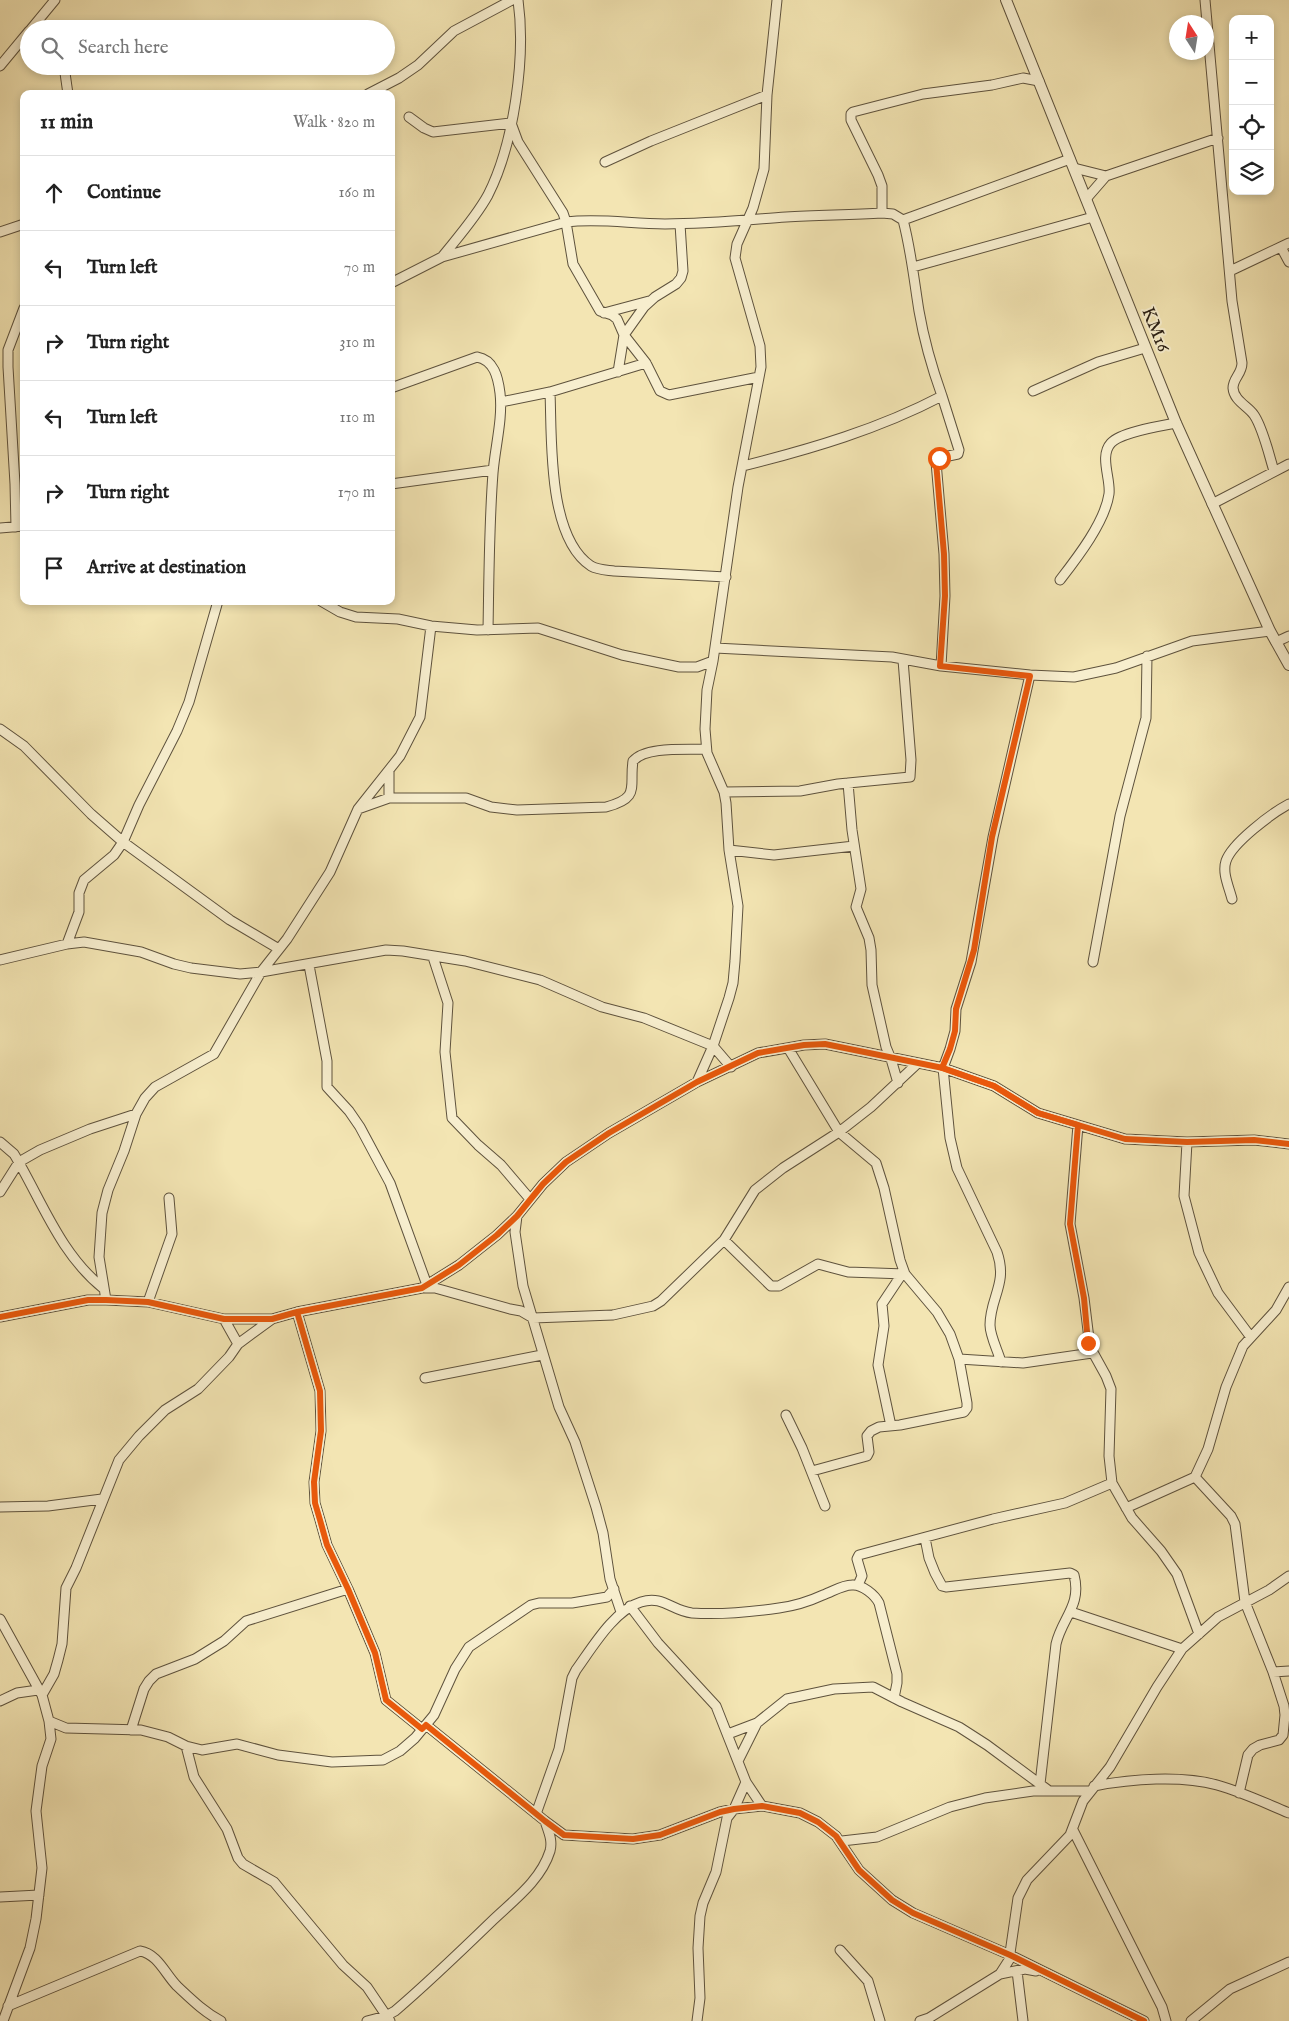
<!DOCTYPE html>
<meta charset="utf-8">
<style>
body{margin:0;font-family:"IM FELL English",serif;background:#f6f6f6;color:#222}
.controls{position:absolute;right:15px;top:15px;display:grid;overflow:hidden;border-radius:10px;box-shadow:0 2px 8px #0003}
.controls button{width:45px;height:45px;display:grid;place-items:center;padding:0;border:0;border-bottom:1px solid #e0e0e0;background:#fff;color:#222;font:25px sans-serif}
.compass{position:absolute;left:1169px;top:15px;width:45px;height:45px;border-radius:50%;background:#fff;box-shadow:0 2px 8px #0003;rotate:348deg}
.stop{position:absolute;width:15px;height:15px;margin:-11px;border:4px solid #ea580c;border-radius:50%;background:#fff}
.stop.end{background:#ea580c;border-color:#fff;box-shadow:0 1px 5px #0008}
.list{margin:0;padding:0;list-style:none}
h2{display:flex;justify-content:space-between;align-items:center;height:65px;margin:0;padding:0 20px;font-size:21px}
h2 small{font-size:16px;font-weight:400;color:#767676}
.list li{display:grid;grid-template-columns:32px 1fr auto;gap:15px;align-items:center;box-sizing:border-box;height:75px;padding:0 20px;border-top:1px solid #e0e0e0}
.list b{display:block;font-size:19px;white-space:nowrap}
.list em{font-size:16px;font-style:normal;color:#767676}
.icon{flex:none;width:28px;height:28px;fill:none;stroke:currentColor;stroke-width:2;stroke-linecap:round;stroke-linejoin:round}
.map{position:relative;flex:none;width:1289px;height:2021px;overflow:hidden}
.search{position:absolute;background:#fff;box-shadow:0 2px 8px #0003;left:20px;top:20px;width:375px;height:55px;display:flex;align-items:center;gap:12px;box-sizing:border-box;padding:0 18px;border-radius:28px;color:#767676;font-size:19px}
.panel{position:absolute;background:#fff;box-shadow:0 2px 8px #0003;left:20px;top:90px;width:375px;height:515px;border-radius:10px}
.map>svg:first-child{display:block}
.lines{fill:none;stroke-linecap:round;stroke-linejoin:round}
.minor-casing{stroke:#5e523d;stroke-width:11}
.tertiary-casing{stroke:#5e523d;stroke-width:12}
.minor{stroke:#f7eece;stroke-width:9}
.tertiary{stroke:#f7eece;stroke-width:10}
.cycleway-casing{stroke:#f7eece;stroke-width:9}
.cycleway{stroke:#e8590c;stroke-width:6}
.route{stroke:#ea580c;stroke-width:6}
.labels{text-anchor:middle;stroke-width:4;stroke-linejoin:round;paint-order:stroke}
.street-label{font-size:19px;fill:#2c2116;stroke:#f7eece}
</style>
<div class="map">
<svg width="1289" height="2021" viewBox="0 0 1289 2021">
<rect width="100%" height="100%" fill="#f3e5b3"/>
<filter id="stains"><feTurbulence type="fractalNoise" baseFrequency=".004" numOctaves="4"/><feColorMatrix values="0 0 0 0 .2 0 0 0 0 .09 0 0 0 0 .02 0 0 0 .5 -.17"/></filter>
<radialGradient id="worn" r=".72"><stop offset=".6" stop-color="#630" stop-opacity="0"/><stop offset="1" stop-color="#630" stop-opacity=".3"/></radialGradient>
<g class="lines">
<defs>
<path id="minor" d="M1205 0 1232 301 1242 363C1242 374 1233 378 1233 388 1234 401 1248 406 1254 415 1263 428 1269 455 1274 471
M31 29 55 0
M0 66 29 31
M64 66 68 94
M368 94 399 78 418 65 454 31 512 0
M409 117 424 128 433 132 511 123 518 142 563 213 566 222 573 264 600 311 612 315 617 319 624 335 646 363
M605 162 651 141 767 95
M1074 168 1106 176
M1086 199 1106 176 1218 138
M882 213V186L878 175 851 120V114L853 112 923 94 992 85 1023 78 1039 81
M903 220 1070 159
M0 232 24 224
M1281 247 1289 262
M442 257C458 237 476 217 488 195 514 144 526 57 518 0
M913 267 1093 217
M1230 271 1289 243
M391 283 442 257 566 222C601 218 631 224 665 224 706 224 746 220 786 217 818 215 850 215 882 213L893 214 903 220C911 250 914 280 919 311 924 340 932 368 942 396 879 429 811 449 743 466
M604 313 649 301
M618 372 624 335 644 307 655 297 676 284 681 278 683 271 680 224
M391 388 477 357C494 360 498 377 500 393 503 419 495 447 493 473 489 525 489 577 488 630
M1033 391 1098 362 1145 348
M550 392C552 438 547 537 591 566 598 570 607 570 614 571L726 577
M501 402 550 392 646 363 660 391 669 395 759 377
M391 484 493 470
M1212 504 1289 464
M16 527 15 484 8 367V350L24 308
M0 528 24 526
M1060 580C1077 558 1105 522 1109 494 1111 479 1099 456 1111 443 1121 432 1160 426 1176 423
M321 601 340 612 356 617 398 619 431 626 477 630 538 628 622 655 679 667H697L713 661
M1276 642 1289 636
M715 648 892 657 941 666 1030 675 1074 677 1116 668 1192 641 1270 631
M941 666 945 596 944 554 936 462 939 458 958 454 959 450 942 396
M0 729 24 746 91 814 123 842 230 920 279 949
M848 783 852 830 861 889 856 907 869 938 871 950 872 985 886 1047 891 1059 898 1083
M724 792 800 791 838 784 910 777 911 760 903 660
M389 798V770
M358 809 389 798H466L491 807 517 810 606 807C641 798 629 787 633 761 646 746 687 750 706 749
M729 850 774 855 854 846
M1232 899C1229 887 1222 873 1226 861 1232 843 1272 813 1289 804
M67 944 79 912V893L84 880 114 855 123 842 139 805 177 731 189 702 218 601
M433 957 448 1003 445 1052 452 1118 478 1145 501 1165 530 1199
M0 960 67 944 84 942 141 952 174 964 191 968 240 974 261 972 386 950 403 951 465 961 540 980 602 1007 644 1018 713 1046 731 1067
M1093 962 1120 816 1146 718 1147 656
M309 965 327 1061V1087L349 1111 360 1127 390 1183 427 1285
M788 1048 839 1132 876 1163 884 1188 900 1260 905 1274 937 1312 950 1334 959 1359 967 1403V1408L964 1412 900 1425 879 1427 871 1431 867 1436 869 1452 867 1456 812 1471
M697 1082 713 1046 729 998 733 983 735 961 738 906 729 850 726 803 724 792 707 753 705 729 707 690 713 661 738 487 761 367 760 346 735 258 737 244 753 208 764 169 767 95 777 0
M1078 1125 1070 1224 1084 1298 1090 1347 1106 1376 1111 1389 1109 1456 1112 1483 1132 1518 1161 1551 1177 1574 1199 1634
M0 1142 14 1154C42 1201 60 1254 104 1289
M1187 1142 1184 1196 1199 1253 1218 1293 1250 1336
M0 1192 19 1162 40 1150 90 1129 136 1114
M517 1216 515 1232 523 1286 559 1407 575 1442 596 1507 603 1533 610 1579 621 1612
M724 1240 771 1286H779L818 1264 848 1272 905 1274
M425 1288H435L510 1309 521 1311 533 1318 613 1315 653 1306 661 1301 724 1240 755 1190 783 1168 839 1132 871 1107 918 1063
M106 1300 99 1257 102 1213 108 1190 124 1151 136 1114 145 1098 155 1087 214 1054 261 972 287 939 330 872 358 809 400 756 420 717 431 626
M148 1302 172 1234 169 1198
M297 1312 320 1391 321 1431 314 1482 315 1503 320 1520 327 1545 348 1589 375 1653 386 1700 422 1729 426 1725 545 1821 564 1835 633 1839 660 1835 720 1812 734 1809 762 1806 800 1813 818 1822 836 1836 859 1870 892 1900 913 1913 1010 1955 1144 2021
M0 1317 88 1300H106L148 1302 224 1319H272L297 1312 422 1288 459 1265 497 1235 517 1216 543 1184 566 1162 609 1133 697 1082 758 1053 804 1045 825 1044 943 1068 994 1086 1038 1113 1125 1139 1187 1142 1254 1140 1289 1144
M224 1319 238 1344
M959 1359 1023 1363 1092 1353
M1001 1362C998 1351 990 1336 990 1325 990 1297 1008 1284 997 1252L957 1168 950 1138 943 1068 950 1049 955 1031 956 1009 971 962 993 837 1030 675
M425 1378 542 1355
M786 1415 802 1448 825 1506
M891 1426 878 1365 884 1326 882 1304 902 1274
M1195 1477 1231 1516 1235 1524 1245 1602 1273 1672 1284 1706 1285 1715 1283 1735 1279 1740 1260 1745 1253 1749 1248 1755 1239 1793
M0 1507 48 1506 102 1499
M1126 1508 1195 1477 1208 1449 1226 1387 1243 1346 1276 1310 1289 1287
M925 1538 929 1558 935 1573 942 1586 946 1587 1070 1573 1074 1575C1082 1605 1062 1618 1056 1644L1040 1784
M858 1585 862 1576 857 1559 859 1555 993 1519 1065 1503 1112 1483
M630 1606 658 1643 716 1706 746 1782 762 1806
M1071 1612 1182 1649
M0 1619 42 1695 49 1721 51 1739 42 1766 36 1811 42 1868 36 1919 30 1948 3 2021
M1273 1672 1289 1671
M42 1695 54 1674 58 1660 62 1644 66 1588 76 1568 119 1460 139 1436 165 1410 198 1389 229 1357 238 1344 272 1319
M0 1701 17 1693 38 1690
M49 1721 66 1728 141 1730 168 1737 186 1746 202 1750 237 1744 278 1755 332 1762 383 1760 400 1751 415 1738 434 1715 455 1669 469 1647 531 1605 539 1603H572L607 1597 614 1589
M131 1730 144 1689 149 1681 156 1674 195 1659 224 1641 246 1621 348 1589
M728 1734 757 1723 787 1699 834 1689 873 1687 902 1702 959 1727 987 1745 1048 1790
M186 1746 194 1777 227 1829 238 1858 243 1864 274 1882 343 1965 367 1987 390 2021
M738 1761 757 1723
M1094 1786C1131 1779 1181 1775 1217 1785 1242 1792 1265 1803 1289 1813
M536 1814 559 1749 572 1678 576 1670C592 1648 614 1610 641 1602 663 1595 672 1611 692 1613 720 1615 751 1612 779 1608 794 1606 810 1601 823 1595 832 1592 842 1585 852 1585 862 1584 875 1595 879 1603L897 1674V1683L894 1698
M1073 1830 1162 2007 1166 2021
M842 1841 877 1837 950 1807 985 1798 1033 1791H1090
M0 1897 39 1895
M840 1950 868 1981 880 2021
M1017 1971 1023 2021
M1000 1974 1009 1960 1018 1898 1027 1880 1070 1835 1083 1801 1110 1767 1157 1687 1182 1649 1218 1617 1269 1590 1289 1576
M8 2006 140 1951C158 1954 165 1974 177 1986 191 1999 204 2012 221 2021
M367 2021 386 2016 395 2011C429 1982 461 1951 493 1920 514 1900 541 1880 550 1851 553 1840 548 1831 545 1821
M697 2021 700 1998 698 1948 700 1916 703 1903 716 1872 727 1818 734 1809 746 1782
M920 2021 929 2018 1000 1974 1025 1969 1036 1971
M1191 2021 1230 1989 1289 1962"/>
<path id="tertiary" d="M1006 0 1176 423 1270 631 1289 665"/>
</defs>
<!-- minor casing -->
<use href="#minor" class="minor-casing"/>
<!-- tertiary casing -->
<use href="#tertiary" class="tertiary-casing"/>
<!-- minor -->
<use href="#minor" class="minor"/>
<!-- tertiary -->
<use href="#tertiary" class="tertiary"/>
<defs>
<path id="cycleway" d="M297 1312 320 1391 321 1431 314 1482 315 1503 320 1520 327 1545 348 1589 375 1653 386 1700 422 1729 426 1725 545 1821 564 1835 633 1839 660 1835 720 1812 734 1809 762 1806 800 1813 818 1822 836 1836 859 1870 892 1900 913 1913 1010 1955 1144 2021
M0 1317 88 1300H106L148 1302 224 1319H272L297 1312 422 1288 459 1265 497 1235 517 1216 543 1184 566 1162 609 1133 697 1082 758 1053 804 1045 825 1044 943 1068 994 1086 1038 1113 1125 1139 1187 1142 1254 1140 1289 1144"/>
</defs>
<!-- cycleway casing -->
<use href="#cycleway" class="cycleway-casing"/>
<!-- cycleway -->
<use href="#cycleway" class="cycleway"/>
</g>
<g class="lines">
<!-- route -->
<path class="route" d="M939 458 936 462 944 554 945 596 940 666 1030 676 992 837 974 950 956 1009 955 1031 950 1049 942 1068 994 1086 1038 1113 1078 1125 1070 1224 1084 1298 1088 1343"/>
</g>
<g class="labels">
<!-- street labels -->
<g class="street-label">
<text transform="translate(1157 329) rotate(68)" y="7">KM16</text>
</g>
</g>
<rect width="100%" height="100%" filter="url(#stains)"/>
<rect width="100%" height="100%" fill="url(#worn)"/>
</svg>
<div class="controls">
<button>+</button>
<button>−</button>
<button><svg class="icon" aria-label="locate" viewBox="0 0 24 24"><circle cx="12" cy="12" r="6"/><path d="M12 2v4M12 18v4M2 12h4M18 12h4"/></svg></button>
<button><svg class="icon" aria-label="layers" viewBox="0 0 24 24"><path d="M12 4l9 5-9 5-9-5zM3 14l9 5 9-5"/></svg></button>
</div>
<svg class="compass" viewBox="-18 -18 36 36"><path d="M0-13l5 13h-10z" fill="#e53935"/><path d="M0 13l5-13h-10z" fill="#767676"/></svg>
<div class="stop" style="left:939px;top:458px"></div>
<div class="stop end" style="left:1088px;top:1343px"></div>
<div class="search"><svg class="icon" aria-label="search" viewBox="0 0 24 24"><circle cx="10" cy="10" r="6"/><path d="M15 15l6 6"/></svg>Search here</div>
<section class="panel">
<h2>11 min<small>Walk · 820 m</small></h2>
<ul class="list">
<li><svg class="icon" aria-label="ahead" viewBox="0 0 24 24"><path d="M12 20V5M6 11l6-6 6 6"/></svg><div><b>Continue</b></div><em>160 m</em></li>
<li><svg class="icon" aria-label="left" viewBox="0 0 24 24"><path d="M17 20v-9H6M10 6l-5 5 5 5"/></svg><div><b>Turn left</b></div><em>70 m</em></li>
<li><svg class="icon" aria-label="right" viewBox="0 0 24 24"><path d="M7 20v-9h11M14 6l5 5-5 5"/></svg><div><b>Turn right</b></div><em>310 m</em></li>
<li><svg class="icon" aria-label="left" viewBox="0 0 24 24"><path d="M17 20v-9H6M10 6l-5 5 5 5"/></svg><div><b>Turn left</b></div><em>110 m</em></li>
<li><svg class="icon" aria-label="right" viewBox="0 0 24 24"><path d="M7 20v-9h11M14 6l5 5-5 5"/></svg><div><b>Turn right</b></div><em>170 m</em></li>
<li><svg class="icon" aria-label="arrive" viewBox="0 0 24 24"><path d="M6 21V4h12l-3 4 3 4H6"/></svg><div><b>Arrive at destination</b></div></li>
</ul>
</section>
</div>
